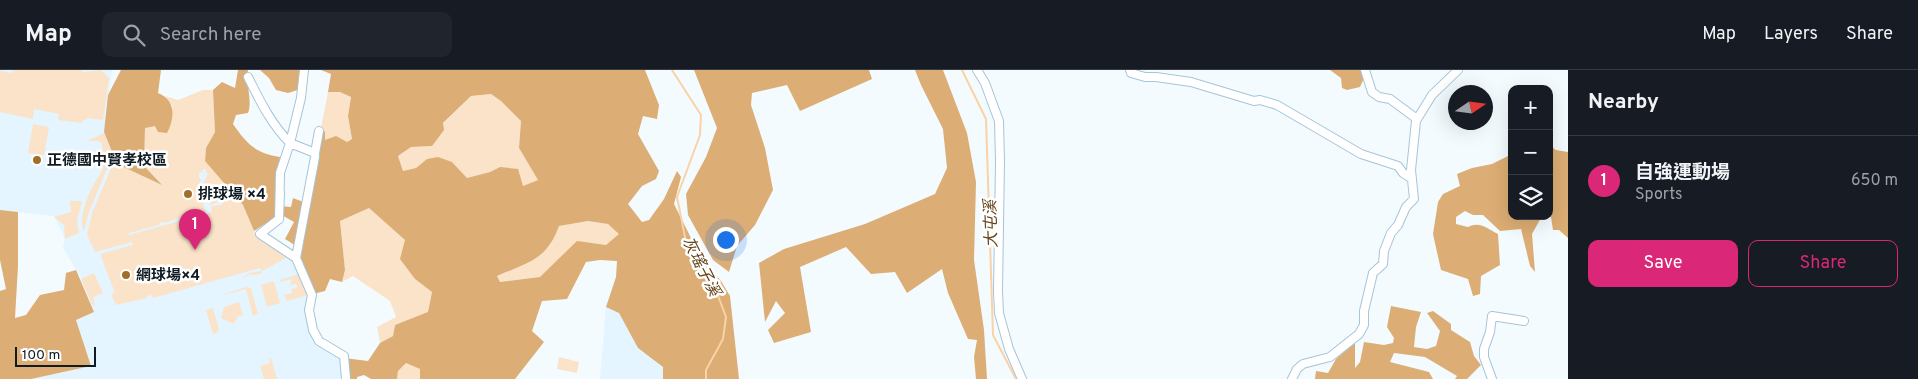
<!DOCTYPE html>
<meta charset="utf-8">
<style>
body{margin:0;font-family:Overpass,"Noto Sans TC",sans-serif;background:#20242c;color:#f1f3f6}
.controls{position:absolute;right:15px;top:15px;display:grid;overflow:hidden;border-radius:10px;box-shadow:0 5px 20px #0002}
.controls button{width:45px;height:45px;display:grid;place-items:center;padding:0;border:0;border-bottom:1px solid #363941;background:#171b24;color:#f1f3f6;font:25px sans-serif}
.compass{position:absolute;left:1448px;top:15px;width:45px;height:45px;border-radius:50%;background:#171b24;box-shadow:0 5px 20px #0002;rotate:77deg}
.scale{position:absolute;left:15px;bottom:12px;width:81px;box-sizing:border-box;padding-left:5px;border:2px solid #0f1b22;border-top:0;font-size:14px;line-height:18px;white-space:nowrap;color:#0f1b22;-webkit-text-stroke:4px #fff;paint-order:stroke}
.you{position:absolute;left:725px;top:169px;width:18px;height:18px;margin:-12px;border:4px solid #fff;border-radius:50%;background:#1a73e8;box-shadow:0 0 0 8px #1a73e833}
.badge{display:grid;place-items:center;width:32px;height:32px;border-radius:50%;background:#db2777;color:#fff;font-size:16px;font-weight:700}
.pin{position:absolute;translate:-50% -41px;filter:drop-shadow(0 1px 2px #0008)}
.pin::after{content:'';position:absolute;top:26px;width:18px;height:15px;background:inherit;clip-path:polygon(0 0,100% 0,50% 100%)}
.list{margin:0;padding:0;list-style:none}
h2{display:flex;justify-content:space-between;align-items:center;height:65px;margin:0;padding:0 20px;font-size:21px}
h2 small{font-size:16px;font-weight:400;color:#9ea1a6}
.list li{display:grid;grid-template-columns:32px 1fr auto;gap:15px;align-items:center;box-sizing:border-box;height:90px;padding:0 20px;border-top:1px solid #363941}
.list b{display:block;font-size:19px;white-space:nowrap}
.list p{margin:0;font-size:16px;white-space:nowrap;color:#9ea1a6}
.list em{font-size:16px;font-style:normal;color:#9ea1a6}
.actions{display:flex;gap:10px;padding:15px 20px}
.actions a{flex:1;padding:11px 0;border:1px solid #db2777;border-radius:10px;text-align:center;font-size:18px;color:#db2777}
.actions .main{background:#db2777;color:#fff}
.icon{flex:none;width:28px;height:28px;fill:none;stroke:currentColor;stroke-width:2;stroke-linecap:round;stroke-linejoin:round}
.map{position:relative;flex:none;width:1568px;height:309px;overflow:hidden}
header{display:flex;align-items:center;gap:30px;box-sizing:border-box;height:70px;padding:0 25px;background:#171b24;border-bottom:1px solid #363941}
header strong{font-size:24px}
nav{display:flex;gap:28px;margin-inline-start:auto;font-size:18px}
.search{width:350px;height:45px;background:#20242c;display:flex;align-items:center;gap:12px;box-sizing:border-box;padding:0 18px;border-radius:10px;color:#9ea1a6;font-size:19px}
main{display:flex}
aside{flex:1;background:#171b24}
.map>svg:first-child{display:block}
.built{fill:#e4f5ff}
.green{fill:#fae3c8;fill-rule:evenodd}
.forest{fill:#dcad74;fill-rule:evenodd}
.lines{fill:none;stroke-linecap:round;stroke-linejoin:round}
.stream{stroke:#f9d2a5;stroke-width:2}
.minor-casing{stroke:#a5c5d9;stroke-width:10}
.minor{stroke:#fff;stroke-width:8}
.poi-dot{fill:#a36e27;stroke:#fff;stroke-width:2}
.labels{text-anchor:middle;stroke-width:5;stroke-linejoin:round;paint-order:stroke}
.poi-label{font-size:15px;font-weight:bold;fill:#0f1b22;stroke:#fff;text-anchor:start}
.water-label{font-size:16px;font-style:italic;fill:#644419;stroke:#fff}
</style>
<header>
<strong>Map</strong>
<div class="search"><svg class="icon" aria-label="search" viewBox="0 0 24 24"><circle cx="10" cy="10" r="6"/><path d="M15 15l6 6"/></svg>Search here</div>
<nav><a>Map</a><a>Layers</a><a>Share</a></nav>
</header>
<main>
<div class="map">
<svg width="1568" height="309" viewBox="0 0 1568 309">
<rect width="100%" height="100%" fill="#f4fbff"/>
<!-- built -->
<path class="built" d="M0 0H112L104 62 162 115 205 91 243 135 255 164 264 167 294 188 309 225 311 263 344 288 345 309H31L91 296 76 250 94 242 80 207 63 177 65 169 54 146 0 140Z
M606 237 619 243 638 278 663 297V309H600Z"/>
<!-- green -->
<path class="green" d="M13 0H81L84 2 101 0 109 8 103 50 87 48 81 53 58 50 59 44 34 39 33 49 0 42V1L12 3Z
M203 20H213L215 62 206 78 205 91 243 135 255 164 264 168 288 184 285 186 286 188 262 201V203L255 205 250 204 243 208V207L249 203 262 201 260 198 153 228 152 225 147 226V228L116 235 111 224 115 223 100 184 133 175 132 172 95 182 87 165 92 143 115 89 117 94 161 115 144 96 145 57 155 56 173 37 165 26 178 30ZM203 99H206L205 101 208 104 204 112 210 135 216 133 219 129 222 131V135L211 136 212 142 129 165V163L159 155V153L163 152 164 153 185 146V147L208 141 205 140 203 133 205 132 199 113 201 110 199 107V103L203 101Z
M328 22H340L351 27 348 46 352 69 347 72 324 70 321 58Z
M491 24 501 31 521 51 519 78 538 110 523 116 500 97 490 102 467 108 452 92 427 89 416 98 403 101 398 86 411 77 432 76 443 54 471 26Z
M33 54 49 57 44 85 28 83Z
M104 63 113 85 89 142 84 161C76 147 93 112 103 100L102 73 98 71H87Z
M70 131H82L77 151 79 163 65 169 64 155 54 147 71 142Z
M369 138 405 170 415 209 432 222 428 243 395 255 393 266 380 273 377 257 396 247 390 231 353 206 342 212 345 200 340 151Z
M588 151 608 154 620 164 607 175 577 172 541 207 500 212 497 206C527 193 547 190 559 156Z
M94 203 103 223 93 227 95 235 93 236 81 209Z
M299 204 308 225 287 231 284 225 292 223 291 219 297 218 296 214 290 215 292 209 281 212 280 210Z
M274 211 280 233 267 237 261 215Z
M246 217 251 219 258 244 253 246 246 219 216 227Z
M239 232 243 245 238 246 234 254 221 248 224 237Z
M213 238 219 260 215 264H213L206 240Z
M559 287 579 292 577 303 557 299Z
M269 288H271L277 309H264L260 296 270 293Z
M406 293 420 299V309H397L398 301Z"/>
<!-- forest -->
<path class="forest" d="M121 0H161L158 23C176 30 175 48 167 63L158 62 155 56 145 58 144 96 162 115 117 94 104 62 108 25Z
M238 0H248C245 14 253 30 248 43L236 45 233 54C247 74 255 83 280 87L277 112 279 136 291 137 293 128 306 133 321 58 325 62V70L336 66 347 72 352 69 348 46 351 27 340 22H328L331 4 321 0H645L659 35 657 49 643 46 638 64 659 101 656 109 642 116 628 134 642 152 649 150 664 129 677 101 681 107 674 134 701 188 721 211 730 226 739 309H663V297L638 278 619 243 606 237 616 207 617 191 600 190 586 192 567 229 542 231 532 261 544 272 515 309H420V299L406 293 398 301 397 309H371L364 305 357 307V309H345L344 288 368 291 380 273 393 266 395 255 428 242 432 222 415 209 400 189 405 170 369 138 340 151 345 200 342 212 330 209 325 221 309 225 302 210 298 177 285 169 294 152 280 144 254 161 243 135 205 91 206 78 215 62 213 20 222 12 235 18ZM491 24 501 31 521 51 519 78 538 110 523 116 518 99 500 97 490 102 467 108 452 92 438 87 427 89 416 98 403 101 398 86 411 77 432 76 444 60 443 53 471 26ZM588 151 608 154 619 164 606 175 577 171 540 207 500 212 497 206C527 193 547 190 559 156Z
M260 0H306L301 19 288 23 276 20 269 8Z
M694 0H869L872 9 800 41 787 15 752 23 751 35 765 78 773 120 755 155 737 176 729 202 713 190 688 145 686 124 706 87 717 58Z
M915 0H943L967 63 976 112 974 190 984 260 987 309H976L974 287 977 270 968 269 948 223 942 199 907 223 895 202 871 204 846 177 800 197 811 262 774 273 768 260 785 243 776 231 765 252 759 193 784 179 865 154 935 124 947 98 943 59 921 15Z
M1330 0H1369L1371 5 1365 6 1360 17 1347 20 1342 18 1341 8Z
M1549 75 1556 80 1568 82V168L1559 160H1553L1551 147 1548 146Z
M1512 84V146H1542L1532 164 1535 202 1530 196 1521 159 1500 161 1483 145H1473L1465 141 1456 147V154L1468 157C1479 151 1487 158 1498 164L1500 195 1481 206 1480 224 1473 226 1468 209 1441 200 1433 164 1438 132 1443 124 1460 116 1457 104 1472 98 1492 94Z
M0 140 18 142V196L15 248 26 245 40 225 64 220 66 203 76 200 94 242 76 250 91 296 31 309H0V221L6 219 0 190Z
M1391 236 1421 242 1416 257 1414 277 1427 279 1436 276 1440 261 1427 243 1433 241 1451 254V260L1470 272 1474 286 1481 295 1467 309H1455L1457 306 1425 287 1394 283 1390 292 1429 302 1433 309H1315L1316 301 1328 303 1336 289 1355 273V298L1360 292 1364 272 1384 275 1393 273 1394 268 1387 257Z"/>
<g class="lines">
<!-- stream -->
<path class="stream" d="M672 0 701 45 700 65 677 127 686 172 711 207 726 247 723 269 706 300V309
M962 0 986 49 993 265 1016 309"/>
<defs>
<path id="minor" d="M304 0 301 28 290 73 315 83V87L296 188 312 225 309 240 313 260 319 271 344 286 346 309
M977 0 985 13 999 51 1000 91 998 221 999 243 1009 279 1022 309
M1130 0 1131 3 1145 7H1156L1191 12 1254 31 1260 30 1277 35 1361 84 1398 96 1403 103 1411 108
M1365 0 1372 22 1379 27 1390 29 1417 49
M248 7C260 31 271 54 290 73L280 103 279 149 280 122
M315 83 319 61
M279 149 260 164 296 188
M1292 309 1297 299 1303 294 1330 287 1359 264 1364 255V241L1373 203 1383 194 1384 181 1391 163 1398 155 1406 137 1414 129 1411 100 1416 51 1432 25 1458 0
M1492 309 1484 287V279L1490 262 1492 246 1524 251"/>
</defs>
<!-- minor casing -->
<use href="#minor" class="minor-casing"/>
<!-- minor -->
<use href="#minor" class="minor"/>
</g>
<!-- markers -->
<g class="poi-dot">
<circle cx="37" cy="90" r="5"/>
<circle cx="188" cy="124" r="5"/>
<circle cx="126" cy="205" r="5"/>
</g>
<g class="labels">
<!-- poi labels -->
<g class="poi-label">
<text x="47" y="95">正德國中賢孝校區</text>
<text x="198" y="129">排球場 ×4</text>
<text x="136" y="210">網球場×4</text>
</g>
<!-- water labels -->
<g class="water-label">
<text transform="translate(990 154) rotate(-92)" y="6">大屯溪</text>
<text transform="translate(702 196) rotate(63)" y="6">灰瑤子溪</text>
</g>
</g>
</svg>
<div class="controls">
<button>+</button>
<button>−</button>
<button><svg class="icon" aria-label="layers" viewBox="0 0 24 24"><path d="M12 4l9 5-9 5-9-5zM3 14l9 5 9-5"/></svg></button>
</div>
<svg class="compass" viewBox="-18 -18 36 36"><path d="M0-13l5 13h-10z" fill="#e53935"/><path d="M0 13l5-13h-10z" fill="#9ea1a6"/></svg>
<div class="scale">100 m</div>
<div class="you"></div>
<div class="pin badge" style="left:195px;top:180px">1</div>
</div>
<aside>
<h2>Nearby<small></small></h2>
<ul class="list">
<li><span class="badge">1</span><div><b>自強運動場</b><p>Sports</p></div><em>650 m</em></li>
</ul>
<div class="actions"><a class="main">Save</a><a>Share</a></div>
</aside>
</main>
